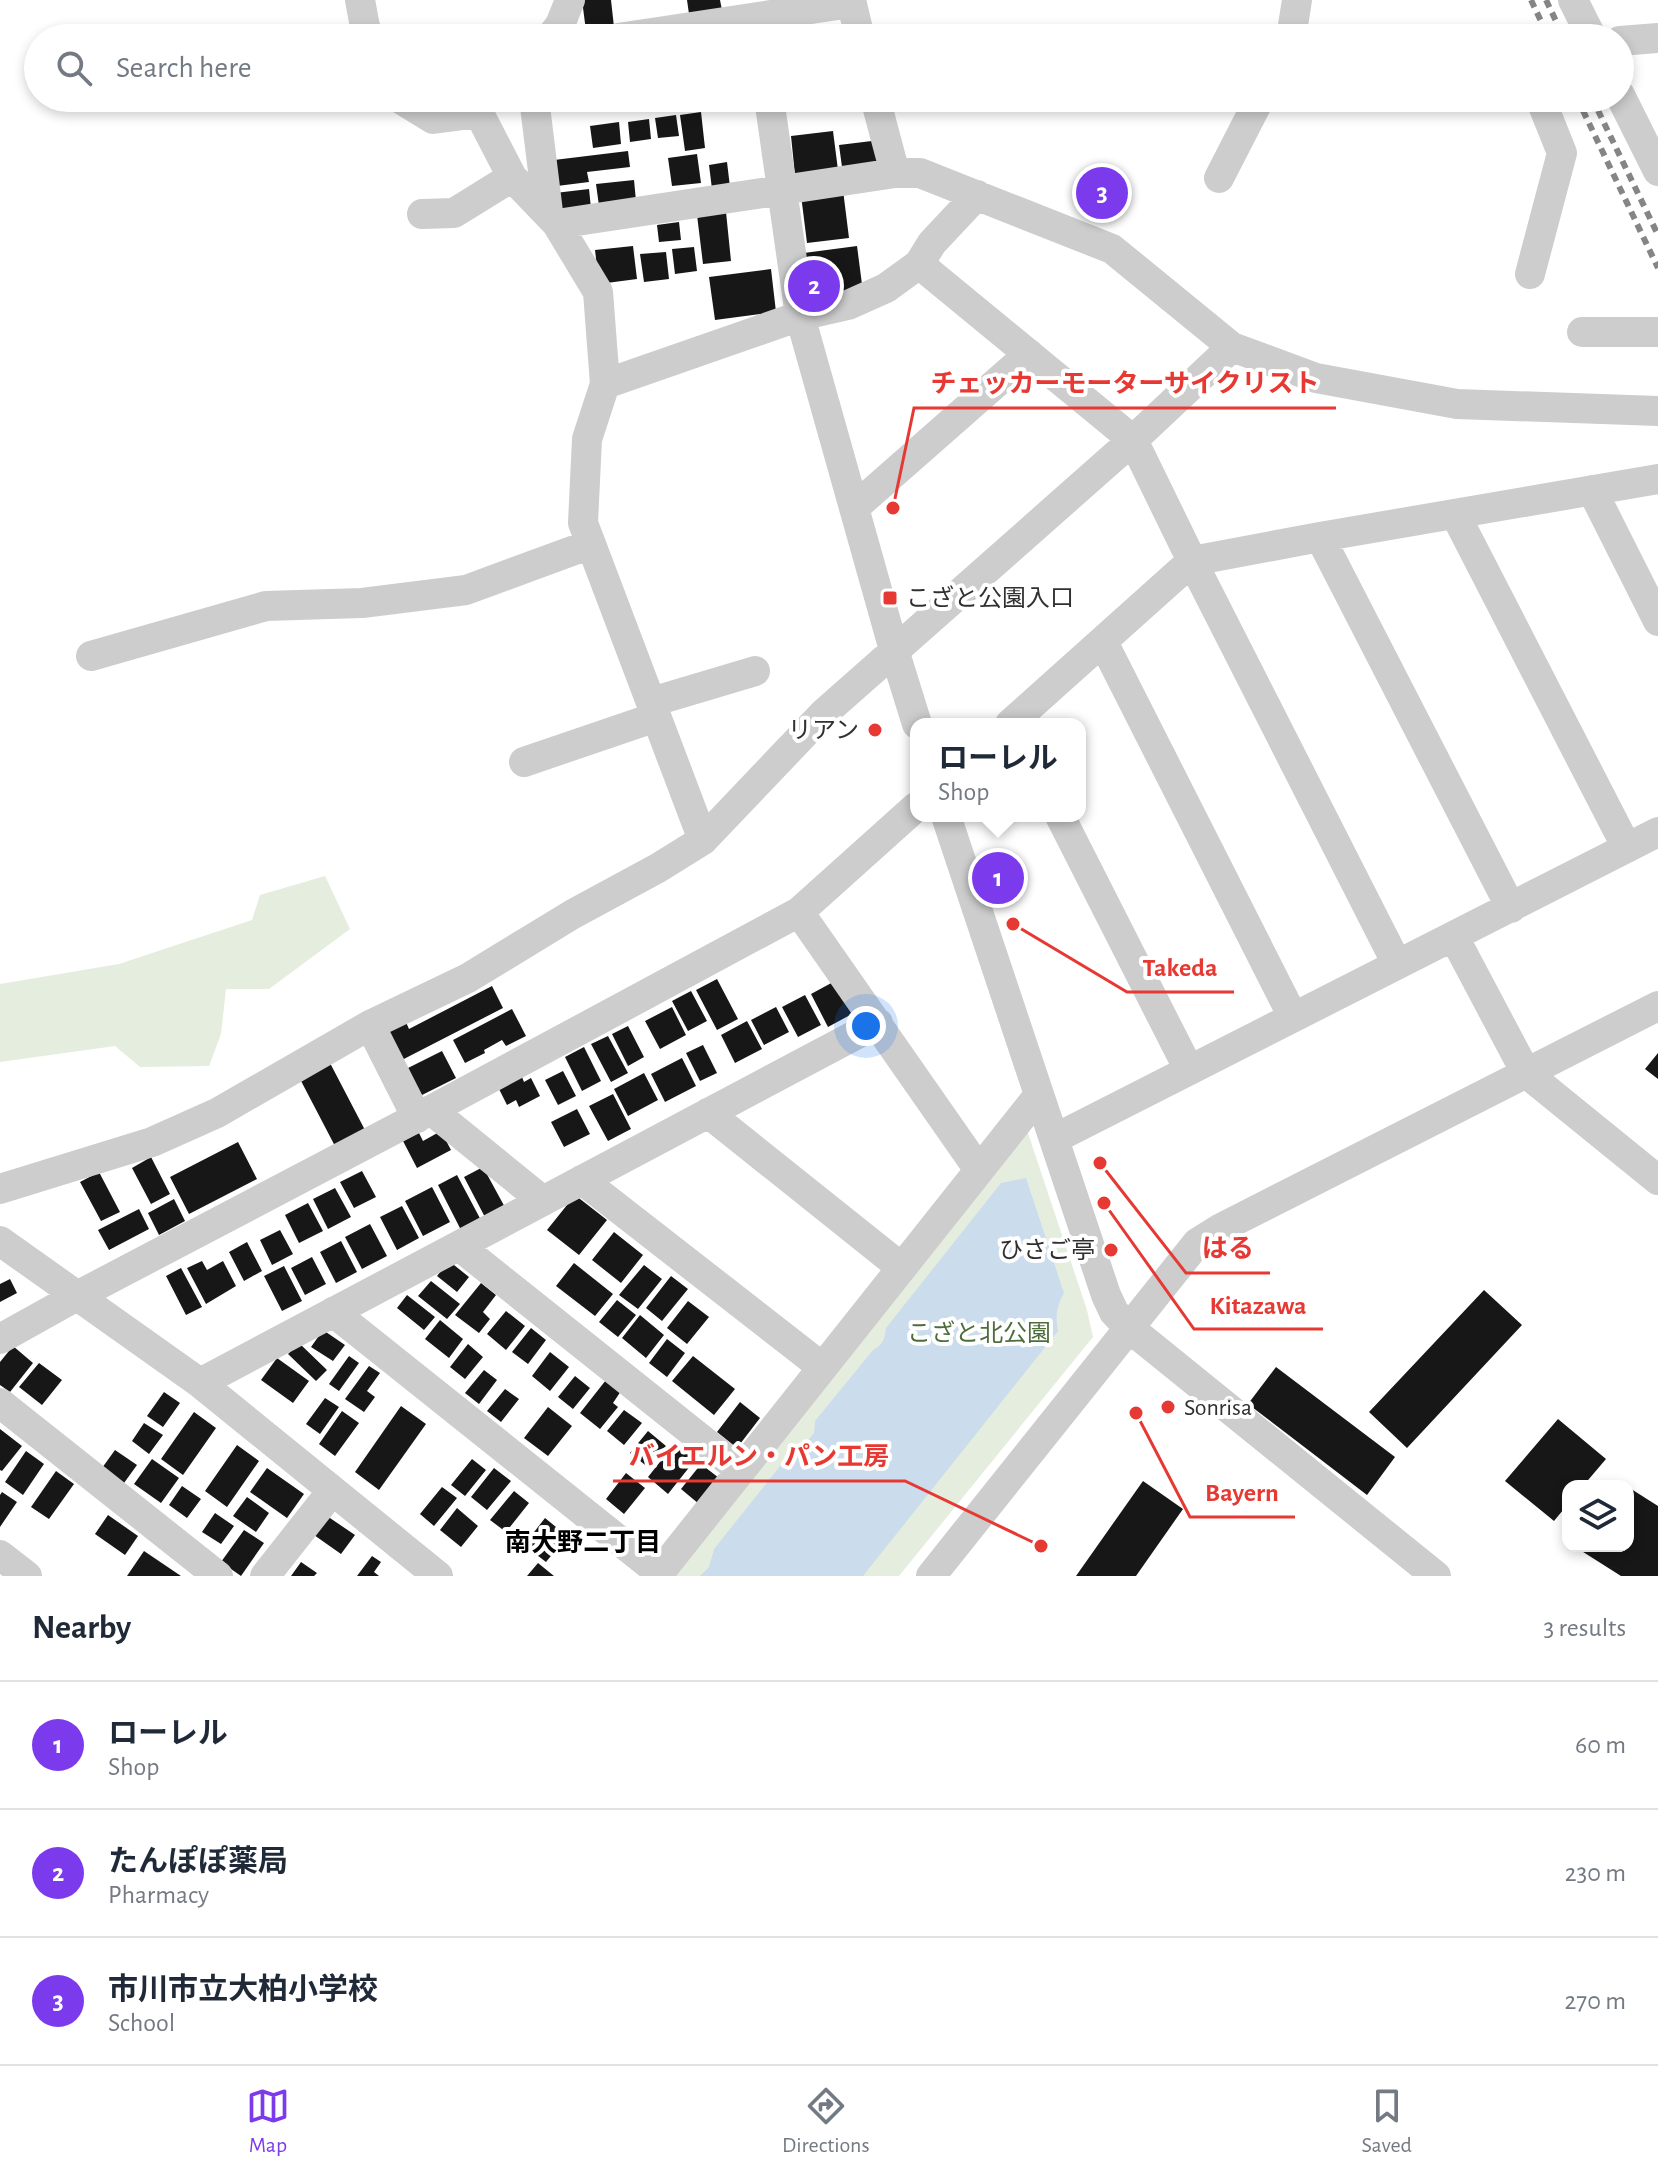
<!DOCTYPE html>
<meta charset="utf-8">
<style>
body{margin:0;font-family:"Alegreya Sans","Noto Sans JP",sans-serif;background:#f6f6f7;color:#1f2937}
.controls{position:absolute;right:24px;bottom:24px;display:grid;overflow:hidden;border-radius:16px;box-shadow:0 4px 12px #0003}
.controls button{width:72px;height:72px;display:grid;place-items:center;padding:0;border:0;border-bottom:2px solid #e0e1e3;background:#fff;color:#1f2937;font:40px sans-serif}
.you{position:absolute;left:866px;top:1026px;width:28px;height:28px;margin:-20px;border:6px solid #fff;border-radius:50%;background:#1a73e8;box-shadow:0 0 0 12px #1a73e833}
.badge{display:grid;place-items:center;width:52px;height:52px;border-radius:50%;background:#7c3aed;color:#fff;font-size:26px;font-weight:700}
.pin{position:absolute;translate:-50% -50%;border:4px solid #fff;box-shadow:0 2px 8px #0006}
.popup{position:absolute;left:910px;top:718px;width:176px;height:104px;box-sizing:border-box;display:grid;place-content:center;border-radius:16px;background:#fff;filter:drop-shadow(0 2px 6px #0005);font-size:26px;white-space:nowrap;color:#747a83}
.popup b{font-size:30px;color:#1f2937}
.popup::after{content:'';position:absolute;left:50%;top:100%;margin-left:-16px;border:16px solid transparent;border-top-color:#fff}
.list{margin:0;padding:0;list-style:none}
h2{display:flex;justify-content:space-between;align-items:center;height:104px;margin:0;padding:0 32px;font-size:34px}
h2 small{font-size:26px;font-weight:400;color:#747a83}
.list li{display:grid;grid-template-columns:52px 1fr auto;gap:24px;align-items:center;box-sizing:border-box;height:128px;padding:0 32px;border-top:2px solid #e0e1e3}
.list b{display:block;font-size:30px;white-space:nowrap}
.list p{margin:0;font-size:26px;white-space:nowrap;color:#747a83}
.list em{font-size:26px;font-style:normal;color:#747a83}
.icon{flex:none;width:44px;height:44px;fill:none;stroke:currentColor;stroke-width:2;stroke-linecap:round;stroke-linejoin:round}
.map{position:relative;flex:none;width:1658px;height:1576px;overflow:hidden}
.search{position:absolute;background:#fff;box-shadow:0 4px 12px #0003;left:24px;right:24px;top:24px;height:88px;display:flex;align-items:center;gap:20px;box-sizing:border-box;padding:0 28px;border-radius:44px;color:#747a83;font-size:30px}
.sheet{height:488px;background:#fff}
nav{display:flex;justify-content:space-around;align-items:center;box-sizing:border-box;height:112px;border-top:2px solid #e0e1e3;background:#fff;font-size:22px;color:#747a83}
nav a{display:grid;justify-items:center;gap:4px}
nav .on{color:#7c3aed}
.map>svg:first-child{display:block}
.green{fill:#e5edde}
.water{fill:#cbdced}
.building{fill:#171717}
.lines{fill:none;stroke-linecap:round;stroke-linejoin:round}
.minor{stroke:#cdcdcd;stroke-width:30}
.rail{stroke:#858585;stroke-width:6;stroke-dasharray:8 6;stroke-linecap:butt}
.poi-dot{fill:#e73933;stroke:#fff;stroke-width:3}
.labels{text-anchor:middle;stroke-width:8;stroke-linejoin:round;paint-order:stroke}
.poi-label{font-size:24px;fill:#303030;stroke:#fff;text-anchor:start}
.park-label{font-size:24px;fill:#4e6d3d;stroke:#fff}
.neighbourhood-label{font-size:26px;font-weight:bold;fill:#000;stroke:#fff}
.leader{fill:none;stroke:#e73933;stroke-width:3}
.callout-dot{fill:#e73933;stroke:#fff;stroke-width:3}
.callout-label{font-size:26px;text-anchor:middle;font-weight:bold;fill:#e73933;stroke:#fff;stroke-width:8;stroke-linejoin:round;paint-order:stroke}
</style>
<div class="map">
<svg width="1658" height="1576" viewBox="0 0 1658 1576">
<rect width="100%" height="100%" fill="#fff"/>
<!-- green -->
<path class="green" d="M325 876 350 929 269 989H226L221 1034 209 1066 140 1067 115 1046 0 1062V984L119 964 252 920 260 895Z
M1021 1132 1028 1133 1087 1310 1093 1337 899 1576H669Z"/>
<!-- water -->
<path class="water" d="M1026 1178 1064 1293C1057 1306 1055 1316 1058 1331L863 1576H700L709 1567 714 1549 793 1450 798 1453 814 1433 815 1421 873 1350C883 1345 885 1338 886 1328L1001 1183Z"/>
<!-- building -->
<path class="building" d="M582 0H611L614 27 586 31Z
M687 0H720L722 10 689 14Z
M605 98H632L633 108 607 111Z
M638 98H666L667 104 640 107Z
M674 98H695L696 104 675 106Z
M702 98H734L735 103 703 106Z
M701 112 705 148 685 151 680 115Z
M676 115 679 136 658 138 655 118Z
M649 119 651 139 630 142 628 122Z
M619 122 621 144 593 148 590 126Z
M833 131 838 170 795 175 791 136Z
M880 140 883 162 842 167 839 145Z
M628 151 630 167 587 172 589 182 557 186 554 160Z
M697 154 701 183 672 186 668 158Z
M727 162 730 187 712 189 709 165Z
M634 180 636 201 599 206 596 184Z
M589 189 591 208 558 212 555 193Z
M843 190 849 238 807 243 801 195Z
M726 212 731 261 703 264 697 215Z
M679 222 681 240 659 242 657 225Z
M633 246 637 279 599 284 595 250Z
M857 246 863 292 809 298 804 253Z
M694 247 697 271 675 274 672 249Z
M666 252 669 279 644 282 640 254Z
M771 269 776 312 715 320 709 277Z
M717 979 738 1019 717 1030 696 990Z
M835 981 852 1014 828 1027 811 994Z
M492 986 503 1008 398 1062 382 1032 405 1020 409 1029Z
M691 991 707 1021 688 1031 672 1001Z
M805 995 821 1025 798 1037 782 1007Z
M672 1007 686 1035 660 1049 645 1021Z
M776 1007 789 1032 764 1045 751 1020Z
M512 1009 526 1036 506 1046 502 1040 484 1050 485 1053 465 1063 453 1040Z
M747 1021 762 1049 735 1063 721 1035Z
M628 1026 644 1057 628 1066 612 1034Z
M608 1036 628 1073 611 1082 591 1044Z
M703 1045 717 1073 700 1081 686 1053Z
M584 1047 601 1081 582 1091 565 1057Z
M442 1051 456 1078 418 1097 404 1070Z
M1658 1053V1079L1645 1069Z
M682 1058 696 1086 665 1102 651 1074Z
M330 1063 366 1132 336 1148 300 1079Z
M563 1071 576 1096 558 1105 545 1080Z
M644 1073 658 1100 628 1116 614 1089Z
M522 1077 524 1082 531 1078 540 1096 519 1107 516 1100 507 1105 499 1089Z
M613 1094 631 1129 608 1141 589 1106Z
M577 1109 590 1134 564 1147 551 1122Z
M441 1131 451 1150 417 1168 403 1141 419 1133 423 1141Z
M238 1142 257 1179 189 1214 170 1177Z
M151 1157 170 1194 151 1204 132 1168Z
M483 1167 507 1211 487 1221 464 1177Z
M362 1171 376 1197 354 1208 340 1182Z
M99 1172 120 1212 101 1221 80 1182Z
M457 1175 483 1224 463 1234 438 1185Z
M432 1187 450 1222 423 1236 405 1201Z
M335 1188 351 1217 328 1229 313 1199Z
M575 1195 607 1220 579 1255 547 1230Z
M174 1199 185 1221 159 1235 148 1213Z
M308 1203 323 1231 299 1243 285 1215Z
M402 1206 419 1238 397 1250 380 1217Z
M139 1209 149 1229 109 1250 98 1230Z
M370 1224 387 1256 362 1269 345 1237Z
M280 1230 293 1254 272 1265 260 1240Z
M614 1232 643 1255 621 1283 592 1260Z
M341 1241 357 1272 336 1283 320 1252Z
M247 1242 262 1271 244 1281 229 1252Z
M312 1257 326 1284 305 1295 291 1268Z
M202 1261 207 1270 223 1261 236 1286 206 1304 187 1268Z
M449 1261 469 1277 457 1292 437 1276Z
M574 1263 613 1294 595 1316 556 1286Z
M644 1265 662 1279 638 1309 619 1295Z
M284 1266 302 1301 282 1311 264 1276Z
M181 1268 202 1307 186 1315 166 1276Z
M671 1276 688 1289 662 1321 646 1308Z
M10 1279 17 1293 0 1302V1284Z
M431 1281 460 1304 447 1319 418 1296Z
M481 1283 496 1295 483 1312 490 1319 479 1333 455 1315Z
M1484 1290 1522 1325 1407 1448 1369 1412Z
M407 1295 435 1317 424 1330 397 1308Z
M617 1300 636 1315 618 1337 599 1322Z
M688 1301 709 1317 687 1344 667 1328Z
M506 1311 525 1326 506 1350 487 1334Z
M640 1315 664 1335 646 1358 622 1338Z
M440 1320 463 1339 449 1358 425 1339Z
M531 1328 546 1340 528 1364 512 1352Z
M323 1330 345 1345 333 1361 311 1347Z
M667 1339 685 1353 667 1377 649 1363Z
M299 1343 327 1370 316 1381 288 1354Z
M468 1344 483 1357 465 1379 450 1367Z
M13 1346 33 1363 10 1392 0 1385V1362Z
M550 1352 569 1367 550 1391 532 1376Z
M349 1356 359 1363 339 1391 329 1384Z
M693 1356 735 1389 714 1415 672 1381Z
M277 1358 309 1381 293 1403 261 1380Z
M39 1363 62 1380 42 1405 19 1387Z
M369 1366 380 1373 367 1391 375 1397 364 1412 345 1399Z
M1276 1367 1395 1457 1367 1495 1248 1404Z
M484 1370 497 1380 479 1404 465 1393Z
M575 1376 590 1388 573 1409 558 1397Z
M606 1380 621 1391 613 1403 618 1407 600 1429 580 1413Z
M505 1389 519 1399 501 1422 487 1411Z
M164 1392 180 1403 163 1427 147 1416Z
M325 1398 339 1407 320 1434 306 1424Z
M740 1402 760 1418 737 1448 717 1432Z
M401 1406 426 1424 379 1490 355 1472Z
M548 1407 572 1426 548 1456 524 1438Z
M624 1410 642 1423 624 1445 607 1431Z
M342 1411 359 1423 335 1456 319 1444Z
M194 1412 216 1428 183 1475 161 1459Z
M1558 1419 1606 1459 1583 1486H1568V1504L1554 1521 1505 1481Z
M144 1423 163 1435 149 1454 132 1441Z
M0 1429 22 1446 2 1471 0 1470Z
M648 1431 666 1446 649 1468 630 1453Z
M675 1443 695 1460 668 1494 648 1477Z
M237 1445 259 1461 227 1507 205 1491Z
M115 1450 137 1465 124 1483 102 1468Z
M26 1451 44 1464 23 1495 5 1482Z
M152 1459 179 1478 161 1503 134 1484Z
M472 1459 486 1470 465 1496 451 1485Z
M701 1464 719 1478 699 1504 681 1489Z
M267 1468 304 1494 287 1518 250 1492Z
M494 1468 511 1481 487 1510 471 1497Z
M56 1471 74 1484 49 1519 31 1507Z
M626 1473 645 1488 624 1514 606 1499Z
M1143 1481 1183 1509 1136 1576H1076Z
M182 1486 201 1499 187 1518 169 1505Z
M442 1487 457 1498 434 1526 420 1514Z
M1628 1487 1658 1506V1576H1621L1580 1550 1583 1546H1628Z
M514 1491 529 1503 506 1532 490 1520Z
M2 1492 17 1502 0 1527V1495Z
M247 1497 269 1513 256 1532 233 1516Z
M457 1508 478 1526 461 1547 440 1530Z
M215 1513 234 1526 221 1544 202 1532Z
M108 1515 138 1536 125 1555 95 1534Z
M327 1516 355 1535 341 1554 314 1535Z
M545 1518 567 1536 546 1562 524 1545Z
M244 1530 264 1543 241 1576 221 1562Z
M144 1551 181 1576H127Z
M372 1556 381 1562 374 1572 379 1576H357Z
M301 1562 317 1573 314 1576H291Z
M538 1563 554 1576H527Z"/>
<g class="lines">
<!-- minor -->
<path class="minor" d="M360 0 365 27 370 38
M851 0 860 38
M1573 0 1592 38
M550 38 560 25 570 0
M618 38 851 3
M1291 38 1297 0
M1620 41 1658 38
M1620 95 1658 171
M399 98 433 119 479 113 512 177 557 224 598 292 605 384
M534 98 548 212
M769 98 800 316 894 650 917 724
M875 98 895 173
M1219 178 1260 98
M977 195 932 243 919 264 886 288 848 305 800 316 605 384 587 439 583 523 703 840 823 714 1133 440 1232 347
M422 214 454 213 512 177
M557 224 895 173H920L1112 249 1232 347 1316 378 1457 404 1658 411
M919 264 1133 440 1192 561 1397 964
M1530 274 1562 153 1540 98
M1582 332H1658
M1592 490 1658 621
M854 508 1029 354
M1455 514 1627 848
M1320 537 1511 908
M1103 642 1293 1017
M91 656 266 606 362 603 466 590 591 544
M651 702 755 671
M1010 724 1192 561 1320 537 1658 479
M524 762 656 717
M946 816 1106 1295 1114 1312 1128 1327 1436 1576
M1060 816 1189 1070
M799 912 979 1170
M1454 937 1526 1073 1658 1180
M370 1025 417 1118
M431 1110 543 1201
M708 1113 902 1268
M1054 1139 1658 832
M582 1180 822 1367
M0 1189 152 1142 217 1113 370 1025 468 978 573 914 658 868 703 840
M0 1241 200 1383 438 1576
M459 1246 740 1470
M333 1312 660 1573
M0 1339 77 1296 431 1110 799 912 916 807
M200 1383 878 1023
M0 1403 218 1576
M0 1555 27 1576
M265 1576 332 1491
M657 1576 1039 1095
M931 1576 1197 1243 1221 1228 1658 1006"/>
<!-- rail -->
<path class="rail" d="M1531 0 1549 38
M1546 0 1564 38
M1577 98 1658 268
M1592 98 1658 235"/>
</g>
<!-- markers -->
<g class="poi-dot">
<rect x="882" y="590" width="16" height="16" rx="4"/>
<circle cx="875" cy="730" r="8"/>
<circle cx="1111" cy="1250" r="8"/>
<circle cx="1168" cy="1407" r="8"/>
</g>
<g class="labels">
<!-- poi labels -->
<g class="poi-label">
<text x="906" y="606">こざと公園入口</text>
<text x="859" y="738" text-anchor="end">リアン</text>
<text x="1095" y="1258" text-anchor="end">ひさご亭</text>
<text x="1184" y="1415">Sonrisa</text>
</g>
<!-- park labels -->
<g class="park-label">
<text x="979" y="1341">こざと北公園</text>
</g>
<!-- neighbourhood labels -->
<g class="neighbourhood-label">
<text x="583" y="1551">南大野二丁目</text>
</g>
</g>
<!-- callouts -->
<path class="leader" d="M893 508L914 408H1336M1013 924L1127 992H1234M1100 1163L1186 1273H1270M1104 1203L1194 1329H1323M1041 1546L905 1481H613M1136 1413L1190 1517H1295"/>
<g class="callout-dot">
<circle cx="893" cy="508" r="8"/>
<circle cx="1013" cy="924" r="8"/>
<circle cx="1100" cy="1163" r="8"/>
<circle cx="1104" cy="1203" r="8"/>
<circle cx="1041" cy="1546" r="8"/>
<circle cx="1136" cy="1413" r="8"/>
</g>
<g class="callout-label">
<text x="1125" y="392">チェッカーモーターサイクリスト</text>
<text x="1180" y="976">Takeda</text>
<text x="1228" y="1257">はる</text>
<text x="1258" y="1314">Kitazawa</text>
<text x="759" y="1465">バイエルン・パン工房</text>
<text x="1242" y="1501">Bayern</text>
</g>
</svg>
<div class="controls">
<button><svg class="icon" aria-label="layers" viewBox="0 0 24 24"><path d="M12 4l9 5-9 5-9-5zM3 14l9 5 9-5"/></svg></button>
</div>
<div class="you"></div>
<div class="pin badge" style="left:998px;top:878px">1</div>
<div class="popup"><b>ローレル</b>Shop</div>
<div class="pin badge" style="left:814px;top:286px">2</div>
<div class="pin badge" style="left:1102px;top:193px">3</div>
<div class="search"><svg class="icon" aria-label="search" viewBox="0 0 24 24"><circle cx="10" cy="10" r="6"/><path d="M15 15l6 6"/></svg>Search here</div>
</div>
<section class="sheet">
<h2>Nearby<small>3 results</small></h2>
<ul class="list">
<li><span class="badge">1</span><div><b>ローレル</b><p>Shop</p></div><em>60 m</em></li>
<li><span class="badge">2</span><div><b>たんぽぽ薬局</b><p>Pharmacy</p></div><em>230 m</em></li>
<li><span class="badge">3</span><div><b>市川市立大柏小学校</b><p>School</p></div><em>270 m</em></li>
</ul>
</section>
<nav>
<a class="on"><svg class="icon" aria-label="map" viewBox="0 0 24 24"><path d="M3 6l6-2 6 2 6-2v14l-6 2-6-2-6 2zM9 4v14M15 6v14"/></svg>Map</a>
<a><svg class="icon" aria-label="directions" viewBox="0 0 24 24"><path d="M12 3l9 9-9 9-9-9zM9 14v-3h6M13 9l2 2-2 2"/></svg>Directions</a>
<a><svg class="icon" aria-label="saved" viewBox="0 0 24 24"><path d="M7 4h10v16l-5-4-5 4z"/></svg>Saved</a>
</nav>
